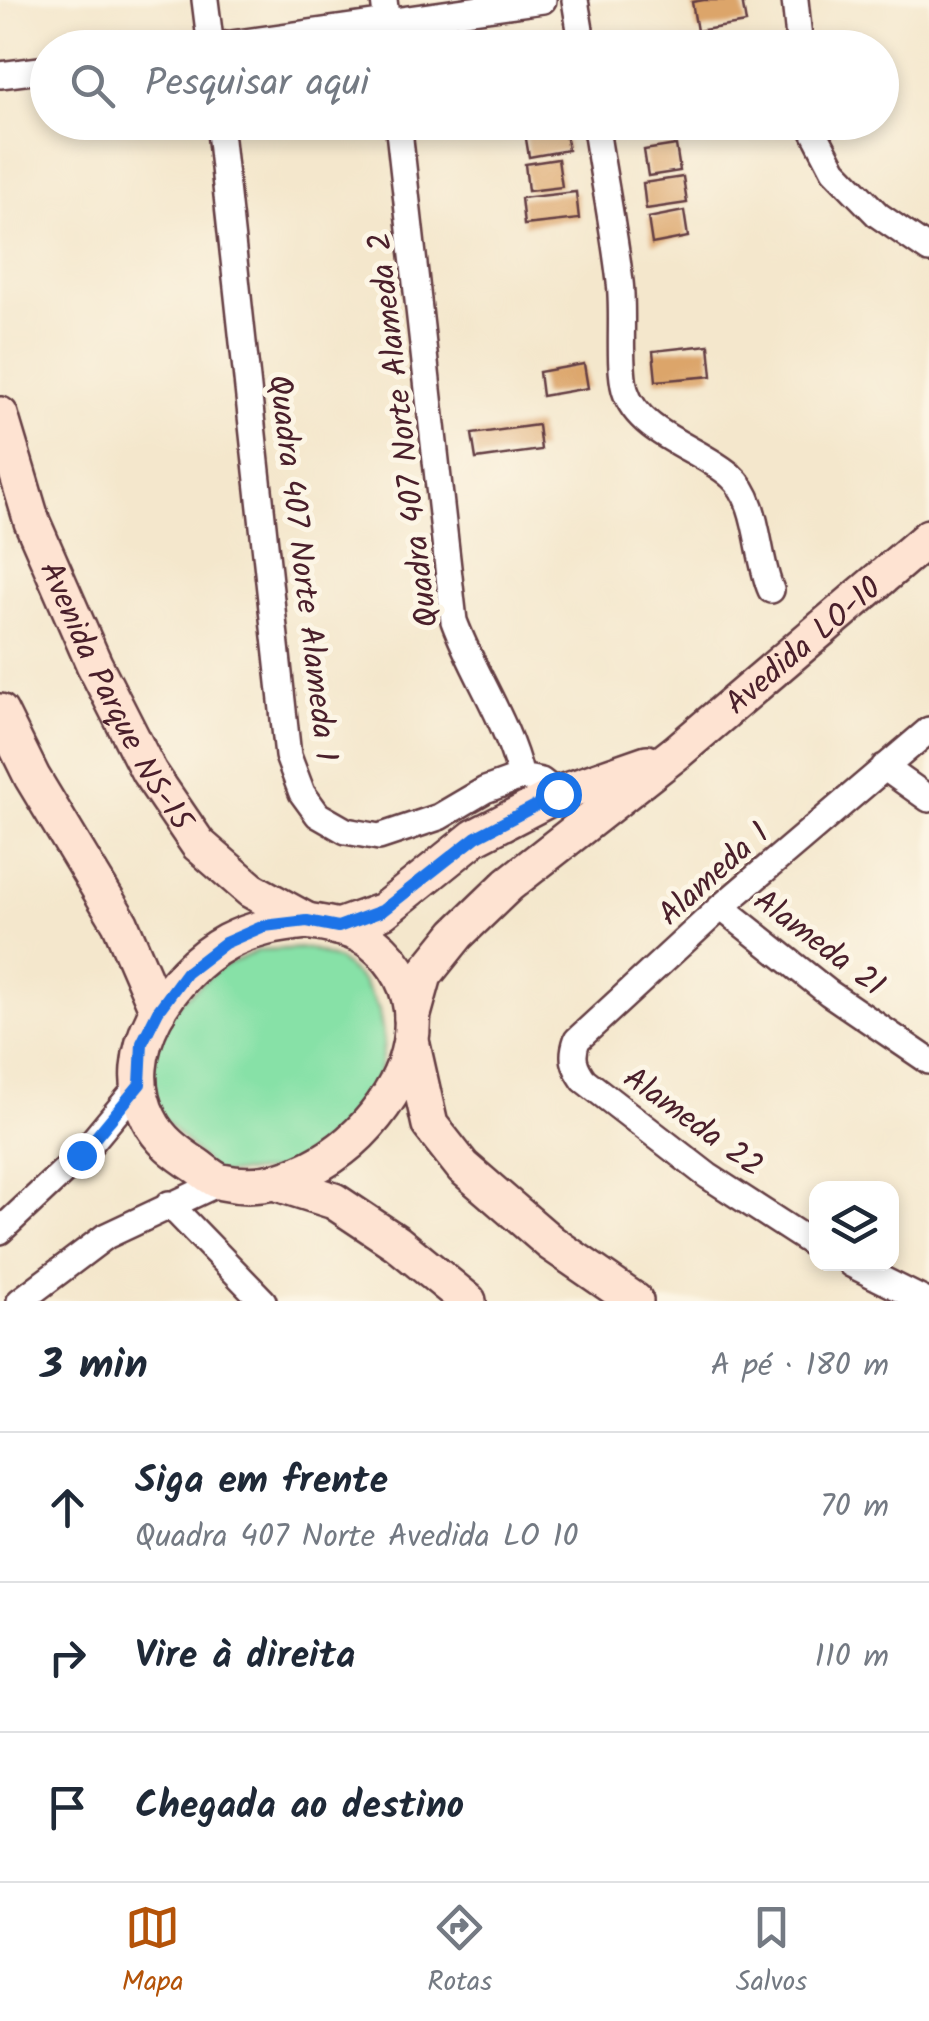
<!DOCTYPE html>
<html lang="pt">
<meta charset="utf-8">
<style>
body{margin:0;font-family:Kalam,sans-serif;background:#f2f2f3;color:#1f2937}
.controls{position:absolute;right:30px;bottom:30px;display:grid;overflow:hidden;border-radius:20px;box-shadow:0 5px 15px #0003}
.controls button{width:90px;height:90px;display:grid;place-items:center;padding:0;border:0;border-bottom:2px solid #e0e1e3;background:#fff;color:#1f2937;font:50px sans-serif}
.stop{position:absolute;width:30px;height:30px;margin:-22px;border:8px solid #1a73e8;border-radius:50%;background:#fff}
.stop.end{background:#1a73e8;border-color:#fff;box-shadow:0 2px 10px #0008}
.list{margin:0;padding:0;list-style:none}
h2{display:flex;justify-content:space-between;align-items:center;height:130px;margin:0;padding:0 40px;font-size:42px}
h2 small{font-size:32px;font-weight:400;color:#747a83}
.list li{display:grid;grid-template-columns:65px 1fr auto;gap:30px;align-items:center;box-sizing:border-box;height:150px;padding:0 40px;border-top:2px solid #e0e1e3}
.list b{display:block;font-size:38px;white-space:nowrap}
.list p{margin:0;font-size:32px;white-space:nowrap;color:#747a83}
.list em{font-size:32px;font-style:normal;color:#747a83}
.icon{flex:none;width:55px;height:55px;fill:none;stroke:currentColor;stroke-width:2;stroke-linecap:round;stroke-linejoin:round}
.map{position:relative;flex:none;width:929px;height:1301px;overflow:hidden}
.search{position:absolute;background:#fff;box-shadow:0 5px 15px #0003;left:30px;right:30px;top:30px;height:110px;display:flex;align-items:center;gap:25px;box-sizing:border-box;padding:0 35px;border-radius:55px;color:#747a83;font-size:38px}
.sheet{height:580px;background:#fff}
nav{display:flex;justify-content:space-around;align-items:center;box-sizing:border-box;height:140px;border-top:2px solid #e0e1e3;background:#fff;font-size:28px;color:#747a83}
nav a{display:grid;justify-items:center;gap:5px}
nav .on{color:#b45309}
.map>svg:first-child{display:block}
.green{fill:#87e1a7;stroke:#688069;stroke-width:2.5}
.building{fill:#dca56a}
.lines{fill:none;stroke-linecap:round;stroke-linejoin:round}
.street-casing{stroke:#643d43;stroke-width:30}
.secondary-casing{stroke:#643d43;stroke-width:40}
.street{stroke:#fff;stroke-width:25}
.secondary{stroke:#fee3d2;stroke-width:35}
.route{stroke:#1a73e8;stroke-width:12}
.labels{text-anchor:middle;stroke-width:10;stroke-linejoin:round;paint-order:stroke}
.street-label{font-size:32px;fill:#4a1f2b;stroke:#fcf5e5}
</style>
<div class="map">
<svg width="929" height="1301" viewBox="0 0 929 1301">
<rect width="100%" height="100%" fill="#fcf5e5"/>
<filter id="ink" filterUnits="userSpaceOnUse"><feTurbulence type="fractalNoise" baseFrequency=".01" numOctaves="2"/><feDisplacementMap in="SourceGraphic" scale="20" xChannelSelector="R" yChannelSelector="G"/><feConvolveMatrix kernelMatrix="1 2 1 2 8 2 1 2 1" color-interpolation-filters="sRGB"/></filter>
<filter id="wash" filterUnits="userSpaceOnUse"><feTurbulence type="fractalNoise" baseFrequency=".0048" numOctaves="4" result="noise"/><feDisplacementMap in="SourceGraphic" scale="40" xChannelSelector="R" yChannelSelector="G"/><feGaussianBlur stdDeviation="2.25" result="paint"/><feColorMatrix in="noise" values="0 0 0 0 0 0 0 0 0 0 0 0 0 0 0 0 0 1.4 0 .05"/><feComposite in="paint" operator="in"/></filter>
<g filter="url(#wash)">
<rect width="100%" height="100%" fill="#f4e7cc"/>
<!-- green -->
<path class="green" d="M308 948 339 960 363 982 379 1010 384 1043 379 1075 363 1104 340 1130 284 1170 217 1174 150 1105 156 1038 180 1002 220 968 259 950Z"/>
<g id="blocks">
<!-- building -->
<path class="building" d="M704 0H742L746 23 697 31 692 2Z
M549 122H563L568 150 529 157 524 127Z
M676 145 680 171 648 176 644 150Z
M558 159 562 187 528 191 525 164Z
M683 177 687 203 646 209 643 183Z
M576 192 579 219 524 225 521 198Z
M684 211 688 237 652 244 648 218Z
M709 345 712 376 656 381 653 351Z
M584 364 588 388 542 396 539 372Z
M538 425 541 450 476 459 472 434Z"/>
</g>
</g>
<g filter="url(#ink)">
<use href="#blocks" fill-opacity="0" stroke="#643d43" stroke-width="2.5"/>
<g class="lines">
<defs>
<path id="street" d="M205 0 211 48
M384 0 390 48
M575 0 583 48
M795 0 800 48
M203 48 543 0
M0 75 48 69
M219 122 288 756 302 793 318 815 346 831 379 837 439 817 485 790 521 777 541 781 558 794
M398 122 454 621C474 675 507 720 521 777
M595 122C603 176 614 229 620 282 624 312 618 364 625 390 638 434 700 448 731 476 760 501 756 556 771 590
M809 122 834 170 878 215 929 250
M884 767 929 799
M721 907 829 993 929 1061
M169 1204 263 1301
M0 1231 81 1155 140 1084
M816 1246 708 1176 584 1080C574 1066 571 1057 577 1040L721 907 929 730
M851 1264 925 1301
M20 1301 106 1236 221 1182"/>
<g id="secondary">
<path id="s1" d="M0 415 32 522 94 664 149 772 198 844 251 890 307 921"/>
<path d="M0 712 32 777 120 923 158 1011"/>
<path d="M307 921C328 925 354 928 372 942 484 1031 339 1209 222 1182 214 1180 204 1171 197 1166 177 1153 159 1140 149 1119 115 1054 171 972 227 942 254 928 278 924 307 921Z"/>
<path d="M338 927 383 911 475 837 558 794 647 763"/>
<path id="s2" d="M412 1018 424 975 457 934 509 884 677 752 929 537"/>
<path d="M412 1045 430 1125 463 1167 551 1243 635 1301"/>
<path d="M274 1182 334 1201 397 1243 468 1301"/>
</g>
</defs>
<!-- street casing -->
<use href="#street" class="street-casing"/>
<!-- secondary casing -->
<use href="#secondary" class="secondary-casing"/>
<!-- street -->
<use href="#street" class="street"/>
<!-- secondary -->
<use href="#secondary" class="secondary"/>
</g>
</g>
<g class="lines" filter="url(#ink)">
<!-- route -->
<path class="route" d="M81 1155 140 1084 142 1043 158 1011 186 973 225 943 264 926 307 921 338 927 382 911 476 837 558 794"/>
</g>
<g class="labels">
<!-- street labels -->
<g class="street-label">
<text transform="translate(402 430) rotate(-97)" y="11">Quadra 407 Norte Alameda 2</text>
<text transform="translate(304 568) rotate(83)" y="11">Quadra 407 Norte Alameda 1</text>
<text dy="11" stroke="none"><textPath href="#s2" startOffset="548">Avedida LO-10</textPath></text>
<text dy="11" stroke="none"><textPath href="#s1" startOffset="305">Avenida Parque NS-15</textPath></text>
<text transform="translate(713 873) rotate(-42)" y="11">Alameda 1</text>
<text transform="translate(820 942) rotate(37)" y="11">Alameda 21</text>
<text transform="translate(694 1121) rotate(36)" y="11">Alameda 22</text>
</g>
</g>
</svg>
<div class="controls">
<button><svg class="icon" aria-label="layers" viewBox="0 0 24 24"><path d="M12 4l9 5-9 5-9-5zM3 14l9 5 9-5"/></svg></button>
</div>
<div class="stop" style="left:558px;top:794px"></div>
<div class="stop end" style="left:81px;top:1155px"></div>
<div class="search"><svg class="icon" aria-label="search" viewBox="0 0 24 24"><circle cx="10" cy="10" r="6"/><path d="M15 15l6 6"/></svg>Pesquisar aqui</div>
</div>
<section class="sheet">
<h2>3 min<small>A pé · 180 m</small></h2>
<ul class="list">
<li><svg class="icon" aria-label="ahead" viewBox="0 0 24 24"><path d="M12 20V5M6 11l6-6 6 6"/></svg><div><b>Siga em frente</b><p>Quadra 407 Norte Avedida LO 10</p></div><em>70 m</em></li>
<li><svg class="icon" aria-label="right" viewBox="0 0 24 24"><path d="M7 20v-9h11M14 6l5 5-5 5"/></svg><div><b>Vire à direita</b></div><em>110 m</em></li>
<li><svg class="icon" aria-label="arrive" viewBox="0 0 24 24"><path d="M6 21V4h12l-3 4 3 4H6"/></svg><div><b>Chegada ao destino</b></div></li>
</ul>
</section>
<nav>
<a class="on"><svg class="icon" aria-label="map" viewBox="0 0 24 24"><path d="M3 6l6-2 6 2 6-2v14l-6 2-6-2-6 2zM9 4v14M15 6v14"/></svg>Mapa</a>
<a><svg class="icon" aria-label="directions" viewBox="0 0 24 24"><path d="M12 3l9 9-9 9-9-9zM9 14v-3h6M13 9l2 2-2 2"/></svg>Rotas</a>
<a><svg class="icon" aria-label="saved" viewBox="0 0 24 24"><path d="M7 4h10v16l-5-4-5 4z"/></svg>Salvos</a>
</nav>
